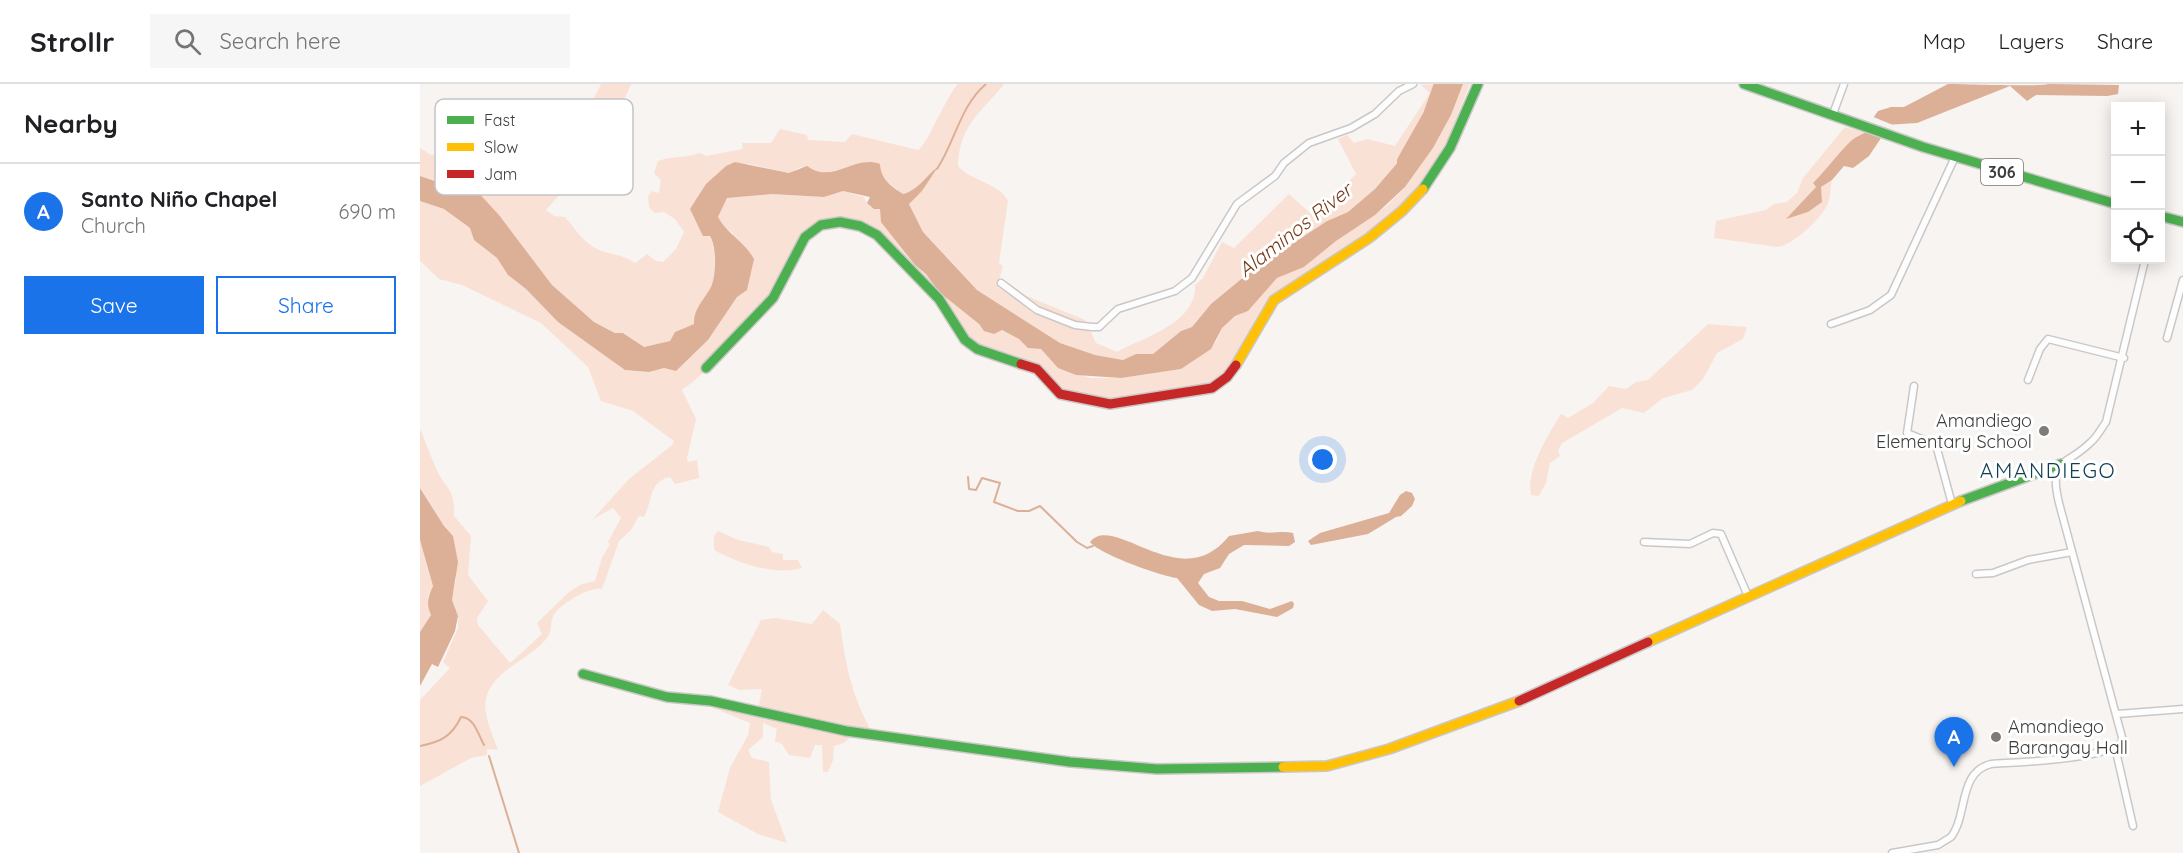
<!DOCTYPE html>
<meta charset="utf-8">
<style>
body{margin:0;font-family:Quicksand,sans-serif;background:#f6f6f6;color:#202124}
.controls{position:absolute;right:18px;top:18px;display:grid;overflow:hidden;border-radius:0px;box-shadow:0 3px 15px #0003}
.controls button{width:54px;height:54px;display:grid;place-items:center;padding:0;border:0;border-bottom:2px solid #e0e0e0;background:#fff;color:#202124;font:30px sans-serif}
.you{position:absolute;left:903px;top:376px;width:21px;height:21px;margin:-15px;border:4px solid #fff;border-radius:50%;background:#1a73e8;box-shadow:0 0 0 9px #1a73e833}
.badge{display:grid;place-items:center;width:39px;height:39px;border-radius:50%;background:#1a73e8;color:#fff;font-size:20px;font-weight:700}
.pin{position:absolute;translate:-50% -50px;filter:drop-shadow(0 2px 3px #0008)}
.pin::after{content:'';position:absolute;top:32px;width:21px;height:18px;background:inherit;clip-path:polygon(0 0,100% 0,50% 100%)}
.list{margin:0;padding:0;list-style:none}
h2{display:flex;justify-content:space-between;align-items:center;height:78px;margin:0;padding:0 24px;font-size:26px}
h2 small{font-size:20px;font-weight:400;color:#757577}
.list li{display:grid;grid-template-columns:39px 1fr auto;gap:18px;align-items:center;box-sizing:border-box;height:96px;padding:0 24px;border-top:2px solid #e0e0e0}
.list b{display:block;font-size:22px;white-space:nowrap}
.list p{margin:0;font-size:20px;white-space:nowrap;color:#757577}
.list em{font-size:20px;font-style:normal;color:#757577}
.actions{display:flex;gap:12px;padding:18px 24px}
.actions a{flex:1;padding:14px 0;border:2px solid #1a73e8;border-radius:0px;text-align:center;font-size:21px;color:#1a73e8}
.actions .main{background:#1a73e8;color:#fff}
.icon{flex:none;width:33px;height:33px;fill:none;stroke:currentColor;stroke-width:2;stroke-linecap:round;stroke-linejoin:round}
.map{position:relative;flex:none;width:1763px;height:769px;overflow:hidden}
header{display:flex;align-items:center;gap:36px;box-sizing:border-box;height:84px;padding:0 30px;background:#fff;border-bottom:2px solid #e0e0e0}
header strong{font-size:28px}
nav{display:flex;gap:33px;margin-inline-start:auto;font-size:21px}
.search{width:420px;height:54px;background:#f6f6f6;display:flex;align-items:center;gap:15px;box-sizing:border-box;padding:0 21px;border-radius:0px;color:#757577;font-size:22px}
main{display:flex}
aside{flex:1;background:#fff}
.map>svg:first-child{display:block}
.green{fill:#fae1d5}
.water{fill:#dcaf97}
.pier{fill:#f7f4f2}
.lines{fill:none;stroke-linecap:round;stroke-linejoin:round}
.stream{stroke:#dcaf97;stroke-width:2}
.river{stroke:#dcaf97;stroke-width:12}
.street-casing{stroke:#cac8c7;stroke-width:9}
.fast-casing{stroke:#cac8c7;stroke-width:12}
.slow-casing{stroke:#cac8c7;stroke-width:12}
.jam-casing{stroke:#cac8c7;stroke-width:12}
.street{stroke:#fefdfd;stroke-width:6}
.fast{stroke:#4caf50;stroke-width:9}
.slow{stroke:#ffc107;stroke-width:9}
.jam{stroke:#c62828;stroke-width:9}
.poi-dot{fill:#7e7c7b;stroke:#fff;stroke-width:2}
.labels{text-anchor:middle;stroke-width:6;stroke-linejoin:round;paint-order:stroke}
.shield{fill:#fff;stroke:#777676;stroke-width:1.5}
.shield-label{font-size:16px;font-weight:bold;fill:#3d3c3b}
.poi-label{font-size:18px;fill:#3d3c3b;stroke:#fff;text-anchor:end}
.water-label{font-size:20px;font-style:italic;fill:#773b18;stroke:#fff}
.quarter-label{font-size:21px;letter-spacing:1.5px;fill:#0d3e51;stroke:#fff}
.key{fill:#fff;stroke:#c5c4c4;stroke-width:1.5}
.key-label{font-size:16px;fill:#3d3c3b}
</style>
<header>
<strong>Strollr</strong>
<div class="search"><svg class="icon" aria-label="search" viewBox="0 0 24 24"><circle cx="10" cy="10" r="6"/><path d="M15 15l6 6"/></svg>Search here</div>
<nav><a>Map</a><a>Layers</a><a>Share</a></nav>
</header>
<main>
<aside>
<h2>Nearby<small></small></h2>
<ul class="list">
<li><span class="badge">A</span><div><b>Santo Niño Chapel</b><p>Church</p></div><em>690 m</em></li>
</ul>
<div class="actions"><a class="main">Save</a><a>Share</a></div>
</aside>
<div class="map">
<svg width="1763" height="769" viewBox="0 0 1763 769">
<rect width="100%" height="100%" fill="#f7f4f2"/>
<!-- green -->
<path class="green" d="M181 0H211C191 49 161 88 126 126L134 132 145 133C155 144 161 156 175 164 188 171 203 170 215 179L227 170 236 177 243 178 256 165 264 148 255 135 244 128 234 129 229 123 228 112 232 107 239 109 241 96 234 89 238 77C251 72 267 74 280 69L286 72 323 65 322 59H351L360 45 387 51 388 56 425 58 432 50 498 66C507 62 525 14 538 0H584C561 29 539 41 538 82 552 98 578 98 588 117L579 179 583 182 578 200 665 236 676 259 697 268C725 253 777 239 775 201L783 194 802 158 814 164 869 110 893 132 936 90 918 55 927 51 934 59 947 55 975 62 1010 9 1001 1 1022 0 1018 16 996 57 955 105 928 128 907 137 831 187 791 220 772 243 761 247 733 270H716L704 276 675 271 640 259 557 206 503 148 489 120 502 107 517 85C503 93 499 106 483 110L467 98 461 89 426 84 405 89 380 83 370 89 329 80 306 82 296 91 290 152C296 163 296 191 291 203 284 216 273 225 274 240L255 248 250 257 223 263 204 249H196L174 238 132 201 79 131 56 106 35 104 0 92V64L11 71 42 73 50 65 74 71 95 81 92 89 124 101 147 68Z
M1043 0H1050L1023 67 1005 94 978 125 949 150 862 208 800 298 695 318 643 308 625 289 560 264 546 251 527 221 441 140 394 144C358 198 315 268 262 306L276 335 267 374 268 378 277 376 279 394 255 400 250 393C228 398 233 417 224 433L219 432 211 446 199 457 182 505C169 503 144 518 135 529 130 535 132 544 129 551 115 573 80 582 68 608 60 627 72 648 78 666L67 665V671L51 674 0 702V616L30 584 23 578 38 544V532L32 516 36 496 33 452 24 442 0 403V344C5 357 10 371 16 384 25 406 35 402 34 432L51 452 48 491 68 517 57 534 58 541 90 579 122 550 117 539 148 509 160 501 175 497 182 474 190 460 188 458 201 434 193 424 173 435 208 396 252 361 254 357 213 327 181 317 168 283 121 239 42 201 19 195 0 177V117L24 125 50 144 54 156 77 174 88 191 106 205 138 238 205 286 229 288 244 284 256 287 288 256 317 213 313 149 303 143 298 133 307 114 352 110 404 113 423 107 444 113 447 119 460 124 467 145 495 181 506 190 519 208 560 241 564 247 581 246 599 255 608 263 621 265 638 284 670 294H701L761 285 796 258 802 244 815 232 828 227 857 194 884 183 916 157 968 121 985 103 1013 64 1031 31Z
M1425 43 1445 49C1423 60 1411 82 1393 99L1396 103 1367 134 1388 128 1401 118V103L1412 96C1410 103 1411 109 1409 116 1406 131 1373 161 1358 163L1294 154 1296 137 1346 126 1354 120 1367 118 1377 109 1383 94Z
M1288 240 1327 243 1323 255 1297 269 1283 295 1272 306 1243 314 1224 329 1202 324 1142 359 1138 366 1140 372 1130 379 1126 399 1119 412 1111 411C1106 386 1128 351 1141 330L1148 334 1173 319 1189 302 1206 305 1216 298 1228 296Z
M298 447 318 456 349 463 352 468 363 470V476H378L382 484C355 492 318 479 294 466V452Z
M0 456 13 502 8 513 11 531 0 548Z
M403 526 420 540C426 582 431 610 452 648L338 626 342 605 319 606 308 601 341 536 355 534 392 540Z
M288 618 343 635 432 651 424 659 414 662 413 676 408 688H403L402 661H395L390 674 369 671 362 660 355 657 357 645 343 639V653L328 666 332 674 349 678 351 716 367 759 338 750 298 728 310 684 328 651 330 639 284 620Z"/>
<!-- water -->
<path class="water" d="M1022 0H1043L1031 31 1013 64 985 103 955 131 916 157 884 183 857 194 828 227 815 232 802 244 791 265 761 285 701 294 656 291 638 284 621 265 608 264 599 255 582 246 574 250 564 247 559 240 519 208 506 190 495 181 461 138 460 125H454L447 119 450 113 423 107 404 113 352 110 307 114 298 133C306 149 324 157 334 175L327 206 317 213 288 256 256 287 244 284 229 288 205 286 138 238 106 205 88 191 77 174 54 156 50 144 24 125 0 117V92L35 104 56 106 79 131 132 201 174 238 195 249H203L224 263 250 257 255 248 274 240C273 225 284 216 291 203 296 192 297 163 290 152H283L270 125 286 100 306 82 315 78 369 89 387 82C413 101 434 70 460 80 461 96 471 102 483 110 499 106 505 92 518 83L502 107 489 120 503 148 557 206 640 259 675 271 703 276 716 270H733L761 247 772 243 791 220 831 187 907 137 928 128 955 105 996 57 1018 17Z
M1528 0C1544 0 1621 3 1628 0L1699 1 1698 10 1687 12 1616 11 1607 17 1590 2 1497 39 1465 41 1451 37 1458 27 1471 23H1484Z
M1449 46 1463 51 1449 72 1433 84 1424 82 1412 96 1401 103 1402 118 1388 128 1366 135 1396 103 1393 99C1407 85 1418 69 1432 56 1437 52 1444 50 1449 46Z
M0 404 24 442 33 452 38 478 32 516 38 532 35 547 18 583 12 580 0 602V548L11 531C6 520 8 513 13 502L0 456Z
M986 407 992 409 995 415 992 422 981 432 976 433 948 450 891 461 888 457 900 449 969 429 980 411Z
M838 447C851 451 861 446 873 449L875 458 869 462 824 461 809 470 800 484 784 490 778 499 789 513 799 517H822L850 525 872 517 874 520 873 524 857 533 815 525 792 527 779 521 757 494C741 492 679 470 670 458 695 428 760 513 809 452Z"/>
<!-- pier -->
<path class="pier" d="M1451 32 1473 41V42L1464 44 1450 40Z"/>
<g class="lines">
<!-- stream -->
<path class="stream" d="M517 85C535 58 540 22 566 0
M548 393 549 405 556 406 562 394 580 399 574 418 598 427H609L620 422 657 458 667 464 673 462
M0 662C21 658 32 652 41 633 54 633 58 650 64 661
M69 672 99 769"/>
<!-- river -->
<path class="river" d="M983 77 1009 31 1020 0"/>
<defs>
<path id="street" d="M1413 30 1424 0
M581 199 617 226 655 241 672 243H679L698 225 755 207 772 194 817 120 855 92 864 79 889 59 931 44 955 30 979 7 993 0
M1411 240 1450 226 1471 211 1535 73
M1747 254 1763 196
M1608 296 1620 265 1628 255 1704 274
M1494 302 1487 349 1516 361 1532 420
M1224 458 1270 460 1293 449 1301 450 1328 512
M1556 490 1573 489 1608 476 1652 468
M1697 630 1763 625
M1695 663 1713 742
M1472 769 1518 761 1531 753C1548 731 1538 688 1571 680 1597 678 1687 676 1703 657L1639 419C1628 373 1646 383 1671 358 1677 353 1681 345 1686 338L1725 176"/>
<path id="fast" d="M1324 0 1503 63 1696 120
M1003 105 1030 64 1058 0
M1740 132 1763 138
M286 284 353 214 385 153 401 141 420 138 440 142 457 151 519 215 545 256 557 265 601 280
M1541 417 1641 380
M163 590 247 613 291 617 426 647 650 678 737 685 863 683"/>
<path id="slow" d="M816 281 854 216 949 154 982 127 1003 105
M1228 558 1541 417
M863 683 907 682 969 665 1099 617"/>
<path id="jam" d="M601 280 617 285 640 310 690 320 792 304 807 293 816 281
M1099 617 1228 558"/>
</defs>
<!-- street casing -->
<use href="#street" class="street-casing"/>
<!-- fast casing -->
<use href="#fast" class="fast-casing"/>
<!-- slow casing -->
<use href="#slow" class="slow-casing"/>
<!-- jam casing -->
<use href="#jam" class="jam-casing"/>
<!-- street -->
<use href="#street" class="street"/>
<!-- fast -->
<use href="#fast" class="fast"/>
<!-- slow -->
<use href="#slow" class="slow"/>
<!-- jam -->
<use href="#jam" class="jam"/>
</g>
<!-- markers -->
<g class="poi-dot">
<circle cx="1624" cy="347" r="6"/>
<circle cx="1576" cy="653" r="6"/>
</g>
<g class="labels">
<!-- shield labels -->
<rect class="shield" x="1561" y="75" width="42" height="26" rx="4.5"/>
<g class="shield-label">
<text x="1582" y="94">306</text>
</g>
<!-- poi labels -->
<g class="poi-label">
<text x="1612" y="343">Amandiego<tspan x="1612" dy="21">Elementary School</tspan></text>
<text x="1588" y="649" text-anchor="start">Amandiego<tspan x="1588" dy="21">Barangay Hall</tspan></text>
</g>
<!-- water labels -->
<g class="water-label">
<text transform="translate(875 146) rotate(-38)" y="7">Alaminos River</text>
</g>
<!-- quarter labels -->
<g class="quarter-label">
<text x="1628" y="394">AMANDIEGO</text>
</g>
</g>
<!-- legend -->
<rect x="15" y="15" width="198" height="96" rx="9" class="key"/>
<rect x="27" y="32" width="27" height="8" fill="#4caf50"/>
<rect x="27" y="59" width="27" height="8" fill="#ffc107"/>
<rect x="27" y="86" width="27" height="8" fill="#c62828"/>
<g class="key-label">
<text x="64" y="42">Fast</text>
<text x="64" y="69">Slow</text>
<text x="64" y="96">Jam</text>
</g>
</svg>
<div class="controls">
<button>+</button>
<button>−</button>
<button><svg class="icon" aria-label="locate" viewBox="0 0 24 24"><circle cx="12" cy="12" r="6"/><path d="M12 2v4M12 18v4M2 12h4M18 12h4"/></svg></button>
</div>
<div class="you"></div>
<div class="pin badge" style="left:1534px;top:683px">A</div>
</div>
</main>
